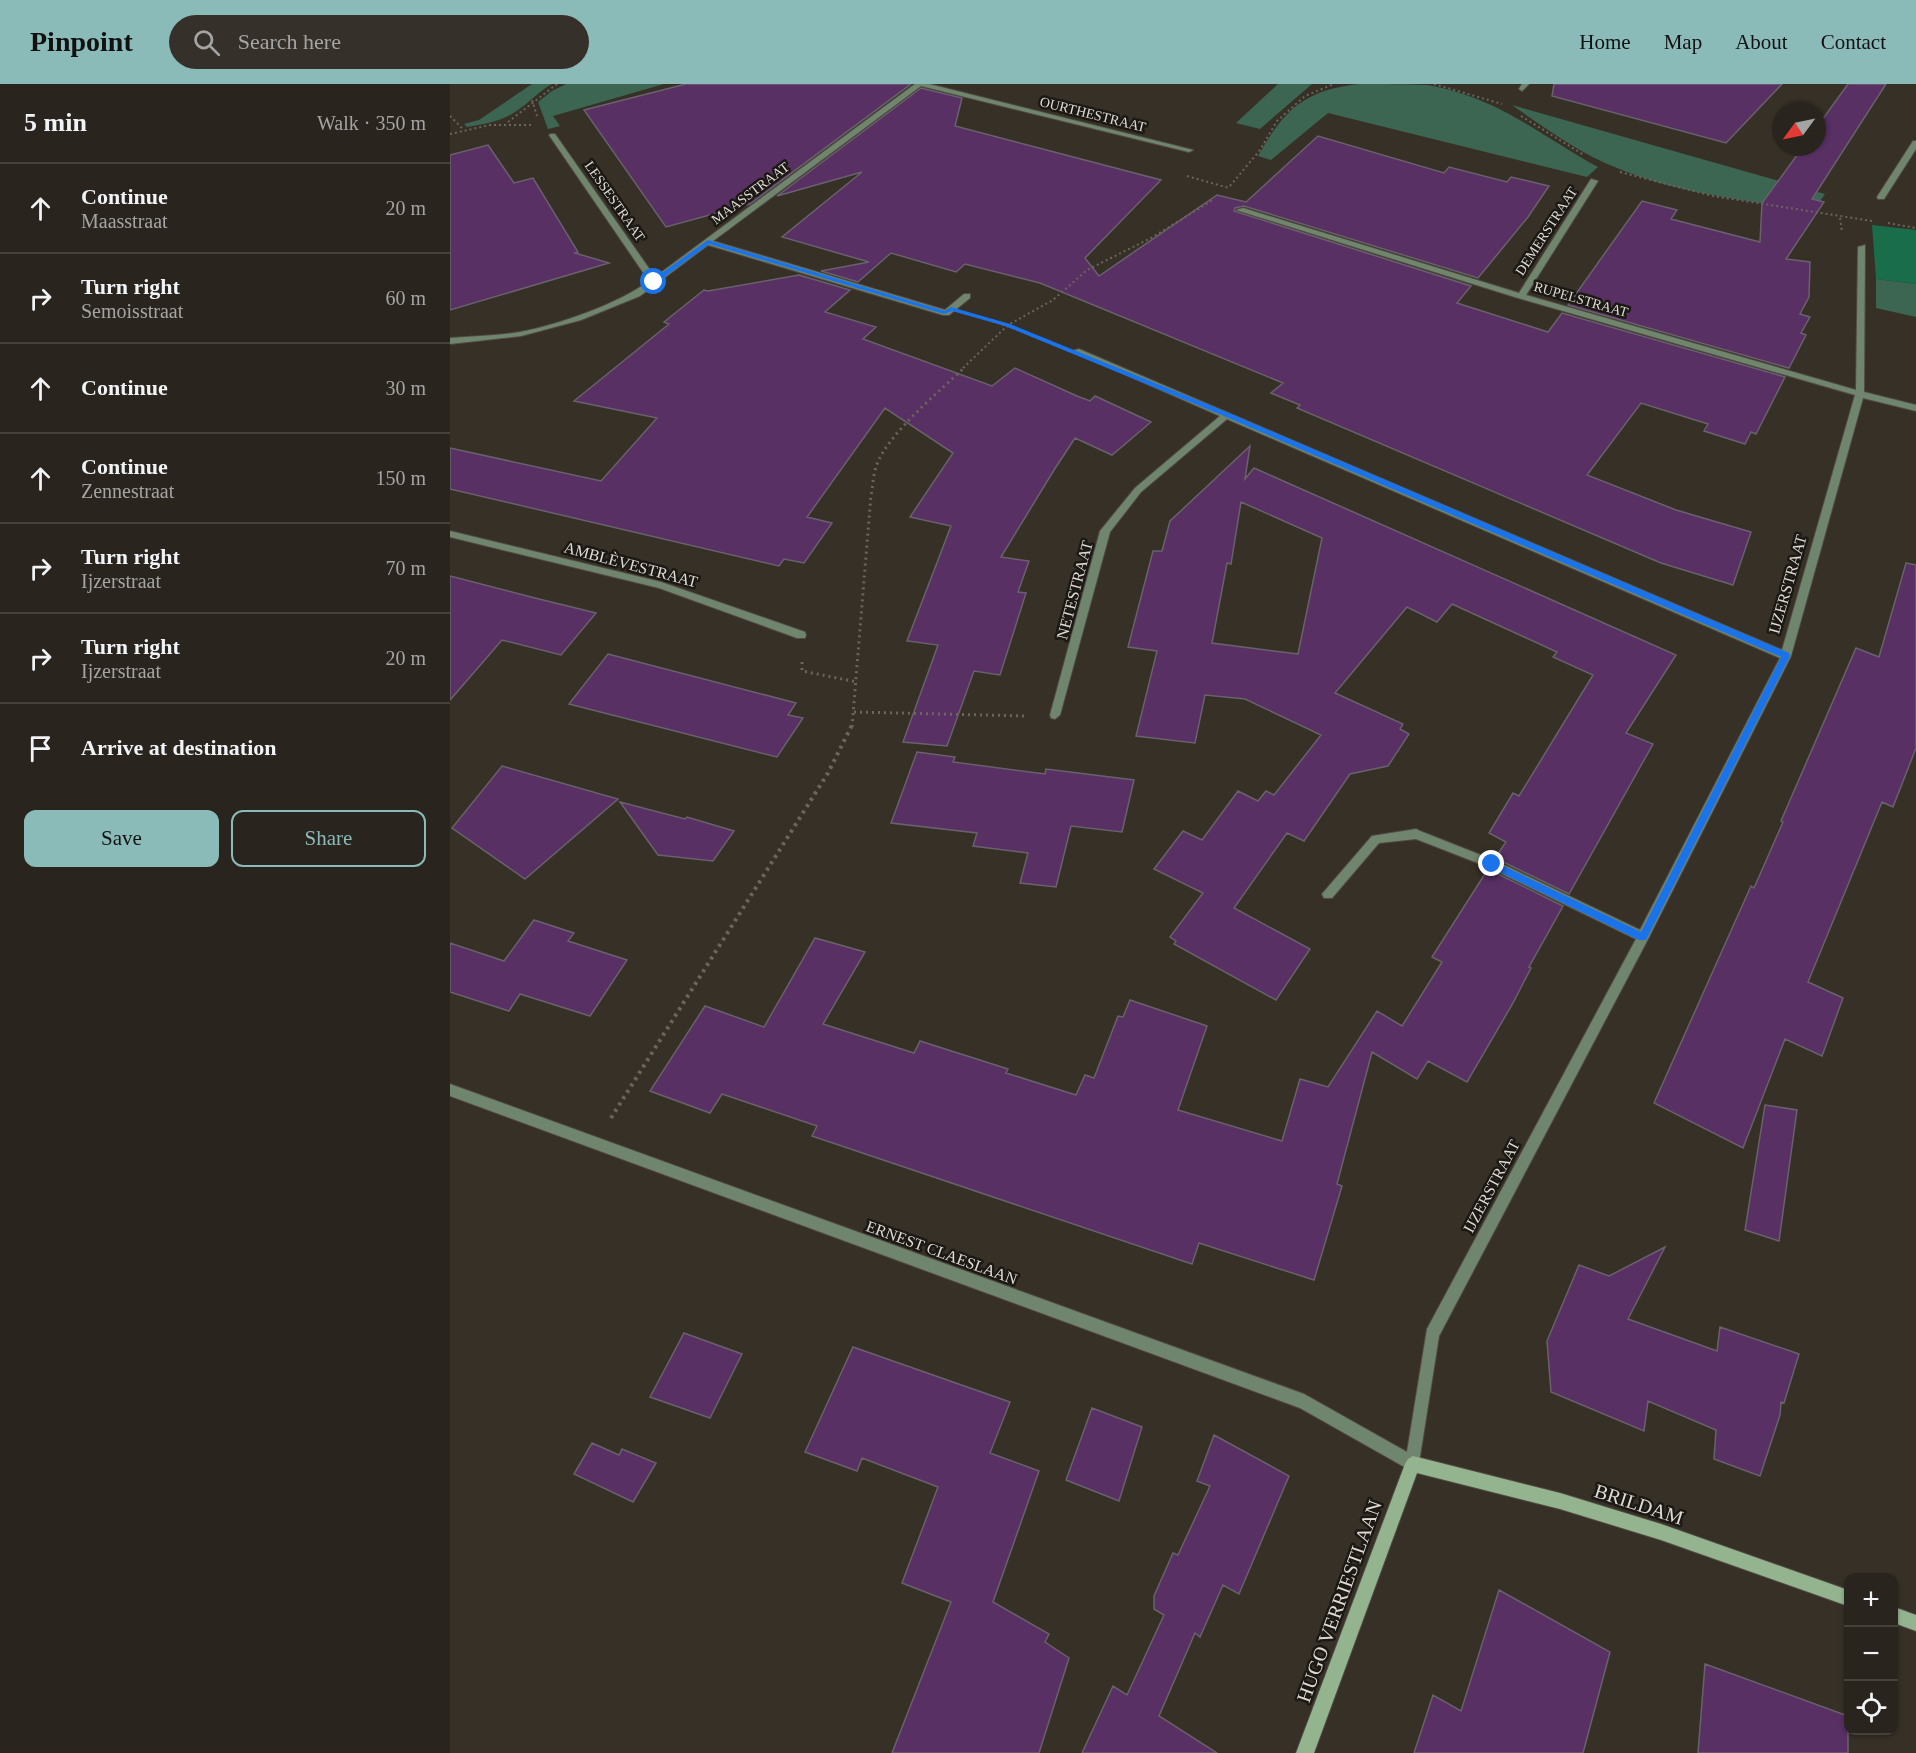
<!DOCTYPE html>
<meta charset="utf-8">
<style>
body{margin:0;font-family:Georgia,serif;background:#35302a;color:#f1f3f6}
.controls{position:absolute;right:18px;bottom:18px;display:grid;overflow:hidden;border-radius:12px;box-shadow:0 2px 4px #0004}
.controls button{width:54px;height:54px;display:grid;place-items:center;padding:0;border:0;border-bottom:2px solid #45413b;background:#29241d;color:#f1f3f6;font:30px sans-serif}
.compass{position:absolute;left:1322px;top:18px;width:54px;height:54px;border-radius:50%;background:#29241d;box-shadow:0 2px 4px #0004;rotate:237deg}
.stop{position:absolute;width:18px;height:18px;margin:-14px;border:4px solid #1a73e8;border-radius:50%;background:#fff}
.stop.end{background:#1a73e8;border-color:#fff;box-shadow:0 2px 6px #0008}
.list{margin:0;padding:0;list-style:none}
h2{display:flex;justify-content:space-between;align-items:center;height:78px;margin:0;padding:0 24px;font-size:26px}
h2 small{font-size:20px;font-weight:400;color:#a5a4a4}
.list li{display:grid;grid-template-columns:39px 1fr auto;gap:18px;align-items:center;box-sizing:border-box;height:90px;padding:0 24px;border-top:2px solid #45413b}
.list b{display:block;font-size:22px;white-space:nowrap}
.list p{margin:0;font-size:20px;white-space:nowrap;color:#a5a4a4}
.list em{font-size:20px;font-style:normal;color:#a5a4a4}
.actions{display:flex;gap:12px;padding:18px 24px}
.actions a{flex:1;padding:14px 0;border:2px solid #8bbbb9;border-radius:12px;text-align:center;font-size:21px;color:#8bbbb9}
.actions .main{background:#8bbbb9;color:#111}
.icon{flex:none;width:33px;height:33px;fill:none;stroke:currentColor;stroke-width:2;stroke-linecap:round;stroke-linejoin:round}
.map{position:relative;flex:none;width:1466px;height:1669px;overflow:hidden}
header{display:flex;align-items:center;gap:36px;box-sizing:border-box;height:84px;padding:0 30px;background:#8bbbb9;color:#111}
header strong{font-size:28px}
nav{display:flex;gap:33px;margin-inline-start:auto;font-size:21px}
.search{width:420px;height:54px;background:#35302a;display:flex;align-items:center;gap:15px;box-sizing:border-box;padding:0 21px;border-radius:33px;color:#a5a4a4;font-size:22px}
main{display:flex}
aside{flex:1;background:#29241d}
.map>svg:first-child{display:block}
.green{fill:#3c6651}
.forest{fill:#1a6d4b}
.building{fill:#583064;stroke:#69616c;stroke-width:1.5;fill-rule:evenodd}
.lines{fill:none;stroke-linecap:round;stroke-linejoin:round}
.street-casing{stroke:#524b43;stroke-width:2}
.secondary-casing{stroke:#524b43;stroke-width:2}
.path-far2{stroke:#6c655d;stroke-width:2;stroke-dasharray:2 3;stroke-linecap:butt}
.path-far1{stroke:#6c655d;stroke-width:3;stroke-dasharray:2 4;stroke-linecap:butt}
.path{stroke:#6c655d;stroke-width:4;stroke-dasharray:3 4.5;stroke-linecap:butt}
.street{fill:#70856d;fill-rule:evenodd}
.secondary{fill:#93b48f;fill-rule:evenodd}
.route{fill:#1a73e8}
.labels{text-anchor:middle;stroke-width:5;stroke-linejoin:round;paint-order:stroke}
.far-street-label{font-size:14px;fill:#dfdad4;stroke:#1c1915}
.street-label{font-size:16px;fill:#dfdad4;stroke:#1c1915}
.near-street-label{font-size:20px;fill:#dfdad4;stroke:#1c1915}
</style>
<header>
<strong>Pinpoint</strong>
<div class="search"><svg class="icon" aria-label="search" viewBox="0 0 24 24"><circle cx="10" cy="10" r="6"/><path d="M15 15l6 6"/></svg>Search here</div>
<nav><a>Home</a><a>Map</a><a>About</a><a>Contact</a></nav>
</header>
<main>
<aside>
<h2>5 min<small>Walk · 350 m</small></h2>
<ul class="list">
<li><svg class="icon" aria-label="ahead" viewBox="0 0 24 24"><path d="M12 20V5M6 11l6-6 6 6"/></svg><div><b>Continue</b><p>Maasstraat</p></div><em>20 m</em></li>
<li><svg class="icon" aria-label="right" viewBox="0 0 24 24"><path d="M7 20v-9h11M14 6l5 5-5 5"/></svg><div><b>Turn right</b><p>Semoisstraat</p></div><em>60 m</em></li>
<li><svg class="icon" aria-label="ahead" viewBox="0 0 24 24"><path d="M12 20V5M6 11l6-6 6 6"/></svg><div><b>Continue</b></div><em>30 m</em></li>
<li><svg class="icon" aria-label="ahead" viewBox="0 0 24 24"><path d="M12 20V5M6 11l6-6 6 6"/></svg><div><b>Continue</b><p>Zennestraat</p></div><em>150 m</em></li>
<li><svg class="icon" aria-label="right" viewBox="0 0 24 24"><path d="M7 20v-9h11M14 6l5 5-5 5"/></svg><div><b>Turn right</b><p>Ijzerstraat</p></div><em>70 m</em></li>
<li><svg class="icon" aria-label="right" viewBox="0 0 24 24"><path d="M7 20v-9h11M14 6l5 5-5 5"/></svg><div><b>Turn right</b><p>Ijzerstraat</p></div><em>20 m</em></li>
<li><svg class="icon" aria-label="arrive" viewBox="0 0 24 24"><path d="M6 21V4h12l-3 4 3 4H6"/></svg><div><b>Arrive at destination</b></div></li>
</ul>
<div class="actions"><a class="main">Save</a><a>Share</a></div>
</aside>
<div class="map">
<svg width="1466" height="1669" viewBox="0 0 1466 1669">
<rect width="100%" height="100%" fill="#373027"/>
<!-- green -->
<path class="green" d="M82 0H102C89 7 80 18 68 26 53 37 35 40 17 43L14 40 29 36Z
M116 0H214L103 32 110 42 98 45 88 18 102 7Z
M828 0H862L810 45 786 39Z
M909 0C931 0 957 0 978 1 1049 14 1088 50 1148 83L1137 93 878 29 821 76 808 72C834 26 854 6 909 0Z
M1062 21 1375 110 1363 127C1297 116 1229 110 1167 84 1129 69 1095 44 1062 21Z
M1426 195 1466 200V233L1426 224Z"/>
<!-- forest -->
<path class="forest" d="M1422 141 1466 146V200L1426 195Z"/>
<!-- building -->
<path class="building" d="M236 0H461L300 120 216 143 134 26Z
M1104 0H1332L1276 59 1102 12Z
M1398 0H1436L1362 115 1374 118 1336 175 1360 178 1359 213 1350 230 1360 233 1351 249 1356 251 1339 284 1118 221 1192 117 1227 126 1221 135 1310 158 1312 119 1353 63H1367V43Z
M471 4 512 14 505 42 711 96 635 174 649 192 767 111 796 118 868 52 994 89 999 83 1057 98 1061 93 1099 102 1078 133 1028 194 794 122 785 124 784 127 1021 202 1007 219 1098 248 1112 229 1335 293 1306 350 1301 348 1295 360 1254 347 1258 340 1191 319 1137 391 1226 426 1301 448 1283 501 1211 479 847 324 850 321 821 309 833 299 590 199 515 180 506 188 441 169 408 198 371 187 419 178 332 153 412 88 327 112Z
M38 61 64 99 83 94 128 168 125 169 159 179 0 226V71Z
M349 191 400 206 375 228 426 243 413 255 542 302 565 284 627 312 640 317 645 312 701 338 662 371 625 354 604 386 551 473 579 477 568 508 576 509 550 591 524 587 497 662 453 658 488 561 457 557 501 442 460 433 503 369 435 324 357 433 382 439 354 479 334 475 329 482 0 405V364L151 397 207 334 124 317 219 240 214 238 254 206 258 207Z
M800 362 795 395 804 384 1226 571 1176 649 1203 660 1119 810 1045 774 1056 758 1039 749 1063 709 1069 712 1143 591 1103 573 1107 568 1002 520 987 538 957 523 885 609 953 640 950 645 959 650 938 682 900 690 854 757 837 749 784 824 860 865 826 916 724 860 726 857 720 853 753 809 704 785 733 747 752 756 788 707 808 717 816 707 824 711 871 651 795 615 755 611 745 659 686 652 707 567 678 563 703 467H712L720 437ZM791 418 872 454 848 570 762 559 777 479 781 480Z
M1456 479 1466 481V664L1443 723 1432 718 1358 898 1393 914 1372 972 1335 955 1293 1064 1204 1019 1301 802 1304 804 1333 738 1331 737 1406 564 1429 573Z
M0 492 85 514 146 529 111 571 52 556 0 616Z
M158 570 346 619 338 631 353 634 327 673 119 620Z
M467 668 505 673 503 678 595 690 596 685 684 696 672 748 621 742 606 803 570 799 578 769 523 762 527 749 441 739Z
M52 682 168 715 75 795 2 744Z
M170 718 235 735 237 733 284 747 263 777 208 771Z
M1038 785 1113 822 1079 883 1081 884 1063 919 1017 998 978 977 967 995 922 968 887 1100 892 1102 864 1196 749 1159 742 1180 362 1052 367 1042 272 1010 260 1029 200 1007 255 922 314 943 365 854 415 868 373 940 464 969 470 957 558 985 556 989 626 1011 635 991 644 994 668 932 673 933 680 916 757 942 728 1026 832 1057 850 995 878 1003 927 927 952 942 992 878 982 873Z
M84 836 124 849 118 857 177 876 140 932 70 910 59 927 0 908V859L54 877Z
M1315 1021 1347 1026 1329 1157 1295 1146Z
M1215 1163 1178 1235 1267 1267 1270 1243 1349 1270 1334 1319 1331 1318 1330 1331 1310 1392 1264 1375 1266 1346 1198 1317 1194 1347 1101 1308 1097 1257 1129 1181 1159 1192Z
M234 1249 292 1270 260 1334 200 1313Z
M403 1263 560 1318 540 1369 589 1387 543 1518 599 1550 595 1558 619 1574 589 1669H442L501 1518 452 1499 488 1403 412 1374 407 1387 355 1368Z
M642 1324 692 1343 669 1417 616 1396Z
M764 1351 839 1392 789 1510 773 1501 750 1553 745 1549 709 1632 767 1669H632L663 1602 677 1611 714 1531 704 1525V1512L723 1469 728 1471 760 1402 747 1397Z
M142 1359 169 1371 172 1365 206 1379 183 1418 124 1390Z
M1049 1506 1160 1568 1133 1669H964L983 1611 1011 1627Z
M1255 1580 1398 1632V1669H1248Z"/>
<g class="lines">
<defs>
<path id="street" d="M465 0H479L743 66 739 68 471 2 263 157 495 226 514 210H520V214L499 231H493L258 161 190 212 131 236 71 252 0 260V254C23 252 47 252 70 248 108 241 168 220 199 197L99 51 101 50H105L205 193Z
M1072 0H1079L1072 7 1069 5Z
M1463 57H1466V65L1434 115H1428L1427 113Z
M1141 95 1148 97 1076 211 1406 306 1408 163 1415 161 1414 308 1466 321V327L1413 314 1341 572 1197 857 989 1252 968 1385 963 1388 958 1385 850 1324 0 1012V1000L854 1310 957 1368 977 1245 1186 855 1038 783 966 755 929 759 882 814H874L872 810 922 752 966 745 970 747 1046 777 1190 846 1330 574 777 335 691 408 660 448 610 631 605 635 601 634 600 631 650 447 685 404 770 332 622 267 629 265 1332 566 1405 311 1068 214 786 126 793 124 1069 209Z
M0 447 211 498 355 548 356 551 355 554H347L209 504 0 453Z"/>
<path id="secondary" d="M963 1372 1110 1409 1211 1440 1398 1506V1522L1211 1456 1110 1425 967 1389 864 1669H846L955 1380 958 1375Z
M1444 1523 1466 1531V1547L1444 1539Z"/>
</defs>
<!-- street casing -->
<use href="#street" class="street-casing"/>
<!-- secondary casing -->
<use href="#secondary" class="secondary-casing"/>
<!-- path-far2 -->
<path class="path-far2" d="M984 0 1052 20
M82 16 87 32
M0 32 12 44
M1071 32 1134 71
M58 38 107 0
M0 50 40 41H81
M1170 88 1263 112 1422 137
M737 92 779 104
M780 102 810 66 827 37 855 12 884 0
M1390 134 1392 148
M1438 139 1466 144
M533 234 600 257
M513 284 558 241 603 216 637 186 701 154 763 116"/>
<!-- path-far1 -->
<path class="path-far1" d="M352 578V587L407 598
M404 628 577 632
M402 643 421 411C423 402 423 392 426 383 436 351 490 307 515 283"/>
<!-- path -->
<path class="path" d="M161 1034 378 689 402 641"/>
<!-- street -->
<use href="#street" class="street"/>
<!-- secondary -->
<use href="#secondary" class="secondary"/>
</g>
<!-- route -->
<path class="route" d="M258 156 495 227 501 223 560 240 779 329 1339 569 1340 572 1196 856H1189L1039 783 1037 780 1039 778H1045L1191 848 1331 573 774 332 555 242 502 227 494 230 259 160 206 199H202V196Z"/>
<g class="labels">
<!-- far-street labels -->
<g class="far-street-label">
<text transform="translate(643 30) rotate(14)" y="5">OURTHESTRAAT</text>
<text transform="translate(300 109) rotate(-37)" y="5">MAASSTRAAT</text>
<text transform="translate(165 117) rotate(55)" y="5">LESSESTRAAT</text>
<text transform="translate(1096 147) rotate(-57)" y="5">DEMERSTRAAT</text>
<text transform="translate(1131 215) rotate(16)" y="5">RUPELSTRAAT</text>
</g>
<!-- street labels -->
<g class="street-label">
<text transform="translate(181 480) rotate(15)" y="6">AMBLÈVESTRAAT</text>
<text transform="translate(1337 500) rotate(-74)" y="6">IJZERSTRAAT</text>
<text transform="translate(624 506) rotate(-75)" y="6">NETESTRAAT</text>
<text transform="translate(1041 1102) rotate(-62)" y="6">IJZERSTRAAT</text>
<text transform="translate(492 1168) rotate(20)" y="6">ERNEST CLAESLAAN</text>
</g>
<!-- near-street labels -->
<g class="near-street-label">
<text transform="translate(1189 1420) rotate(18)" y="7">BRILDAM</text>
<text transform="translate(889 1517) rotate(-70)" y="7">HUGO VERRIESTLAAN</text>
</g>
</g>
</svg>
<div class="controls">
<button>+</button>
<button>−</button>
<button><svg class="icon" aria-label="locate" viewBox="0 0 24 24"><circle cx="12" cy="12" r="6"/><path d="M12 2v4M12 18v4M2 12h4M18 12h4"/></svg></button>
</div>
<svg class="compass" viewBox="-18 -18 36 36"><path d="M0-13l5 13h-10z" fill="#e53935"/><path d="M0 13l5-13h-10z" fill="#a5a4a4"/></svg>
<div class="stop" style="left:204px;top:198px"></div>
<div class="stop end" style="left:1042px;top:780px"></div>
</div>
</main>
